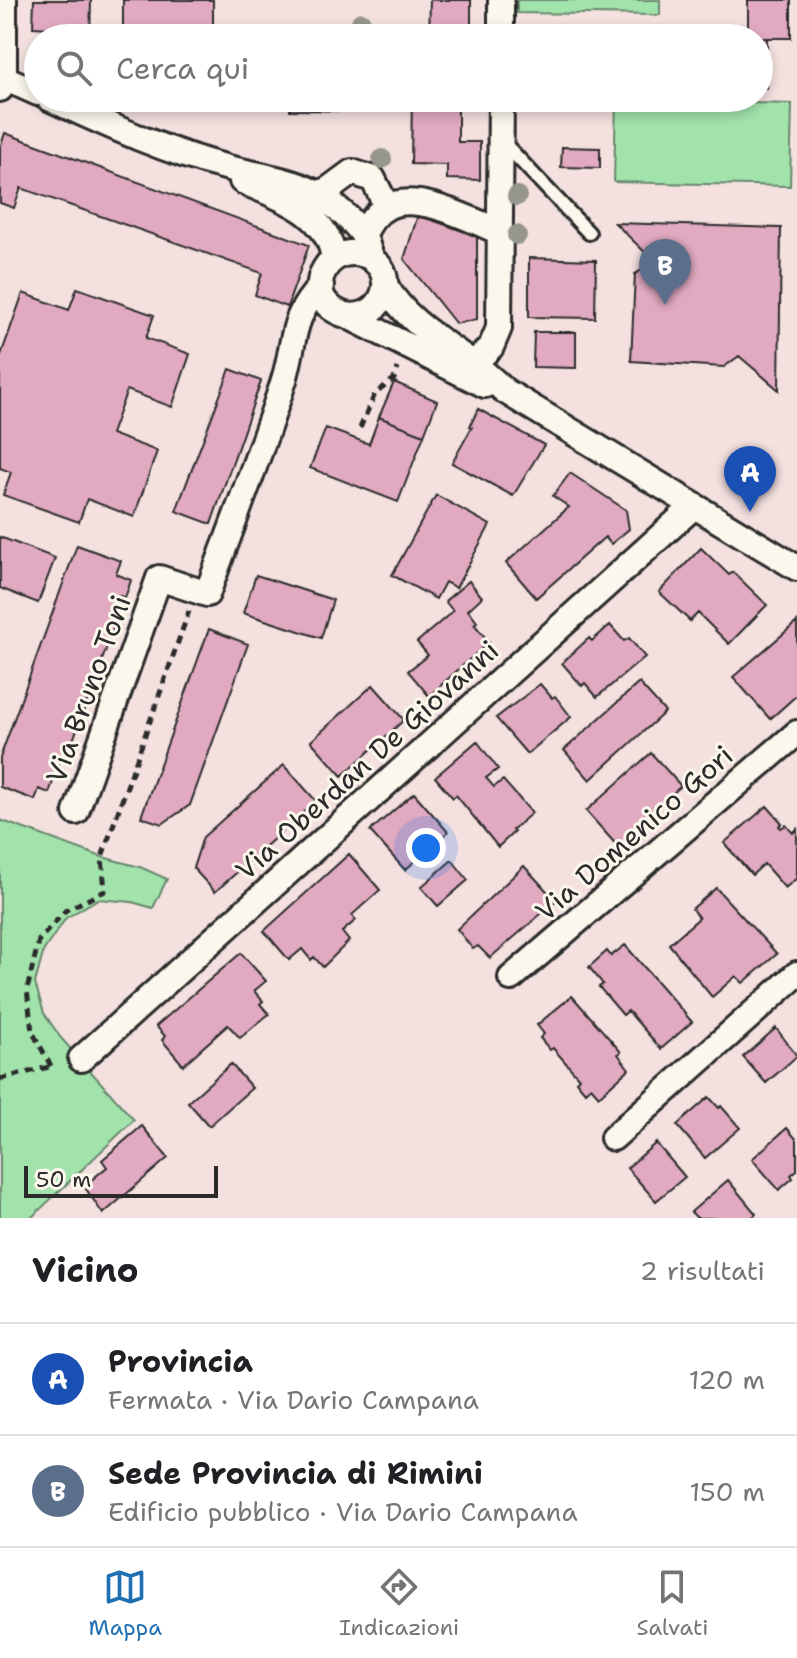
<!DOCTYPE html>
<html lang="it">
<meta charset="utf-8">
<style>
body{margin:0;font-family:"Shantell Sans",sans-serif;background:#f2f2f2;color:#202124}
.scale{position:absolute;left:24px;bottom:20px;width:194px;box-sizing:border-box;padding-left:8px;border:4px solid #2b2b2b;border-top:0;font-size:22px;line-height:28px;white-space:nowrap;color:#2b2b2b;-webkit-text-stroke:6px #fbf7ec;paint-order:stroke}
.you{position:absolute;left:426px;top:848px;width:28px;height:28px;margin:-20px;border:6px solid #fff;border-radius:50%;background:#1a73e8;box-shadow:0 0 0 12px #1a73e833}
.badge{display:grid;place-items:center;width:52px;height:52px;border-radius:50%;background:#1f6fb2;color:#fff;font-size:26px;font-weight:700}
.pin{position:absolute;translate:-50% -66px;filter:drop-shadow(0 2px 4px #0008)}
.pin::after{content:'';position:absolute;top:42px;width:28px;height:24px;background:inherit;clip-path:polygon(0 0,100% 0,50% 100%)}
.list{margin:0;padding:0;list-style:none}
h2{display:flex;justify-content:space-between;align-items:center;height:104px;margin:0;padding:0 32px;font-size:34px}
h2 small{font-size:26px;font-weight:400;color:#757577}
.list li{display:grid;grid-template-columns:52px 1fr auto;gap:24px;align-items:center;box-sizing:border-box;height:112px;padding:0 32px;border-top:2px solid #e0e0e0}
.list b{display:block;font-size:30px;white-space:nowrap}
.list p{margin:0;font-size:26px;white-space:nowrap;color:#757577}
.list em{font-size:26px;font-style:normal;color:#757577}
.icon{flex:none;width:44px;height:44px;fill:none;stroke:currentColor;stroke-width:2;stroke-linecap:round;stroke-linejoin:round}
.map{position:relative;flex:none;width:797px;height:1218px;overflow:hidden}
.search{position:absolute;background:#fff;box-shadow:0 4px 12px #0003;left:24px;right:24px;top:24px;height:88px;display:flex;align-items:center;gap:20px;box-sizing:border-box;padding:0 28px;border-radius:44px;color:#757577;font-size:30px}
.sheet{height:328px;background:#fff}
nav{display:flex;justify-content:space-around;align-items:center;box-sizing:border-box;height:112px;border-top:2px solid #e0e0e0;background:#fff;font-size:22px;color:#757577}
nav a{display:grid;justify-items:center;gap:4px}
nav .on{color:#1f6fb2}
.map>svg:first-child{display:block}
.green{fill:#a2e3ac;stroke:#66876c;stroke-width:2}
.building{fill:#e1aac1;stroke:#2b2b2b;stroke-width:2}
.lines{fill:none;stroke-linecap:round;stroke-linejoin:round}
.lane-casing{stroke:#2b2b2b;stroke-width:18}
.street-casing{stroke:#2b2b2b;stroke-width:30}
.path{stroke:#2b2b2b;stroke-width:5;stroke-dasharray:8 6;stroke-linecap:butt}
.lane{stroke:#fbf7ec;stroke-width:12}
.street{stroke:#fbf7ec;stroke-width:24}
.tree{fill:#96968e}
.labels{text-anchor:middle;stroke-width:6;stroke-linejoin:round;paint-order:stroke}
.street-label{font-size:28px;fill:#2b2b2b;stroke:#fbf7ec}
</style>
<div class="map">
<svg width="797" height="1218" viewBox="0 0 797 1218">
<rect width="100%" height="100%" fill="#f3e0df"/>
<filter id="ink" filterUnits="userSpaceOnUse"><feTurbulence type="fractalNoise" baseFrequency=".0125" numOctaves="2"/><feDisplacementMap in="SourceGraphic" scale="16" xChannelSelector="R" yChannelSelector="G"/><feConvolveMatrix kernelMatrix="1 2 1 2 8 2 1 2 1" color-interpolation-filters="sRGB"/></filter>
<g filter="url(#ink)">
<!-- green -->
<path class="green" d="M517 0H660V15L517 13Z
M616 100 792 104 790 186 614 182Z
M0 820 102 857 140 867 167 879 153 908 132 902 98 899 66 918 44 950 35 983 44 1013 60 1037 134 1120 31 1218H0Z"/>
<!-- building -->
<path class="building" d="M34 0H91L90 38H60V34H51V28L33 27Z
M123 0H213V38H123Z
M430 0H471V38H429Z
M748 0H791V38H748Z
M666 38H767V88H759V38Z
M290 98H381V111L290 110Z
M412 98H458V142H480V180L447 179V165L411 164Z
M5 133 309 245 287 307 255 295 262 273 21 188 14 208 0 203V148Z
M562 147 600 148V168L561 167Z
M418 215 477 236V319L456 324 404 259Z
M615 223 781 228 779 390 739 356 724 367 631 361 635 274 655 262Z
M529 258 596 260 595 318 529 317Z
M77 288 154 315 146 338 190 354 172 407 127 390 111 434 157 451 134 517 87 499 79 522 3 495 11 472 0 468V358L23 293 69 310Z
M534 332H576V368L533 367Z
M230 369 261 381 211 524 176 511Z
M394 382 437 401 424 435 379 417Z
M478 409 544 445 513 496 452 463 472 427 470 426Z
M379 417 424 435 398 502 310 468 326 428 369 444Z
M570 473 626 510 629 529 611 544 605 537 536 598 506 563 569 507 553 496Z
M436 495 490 525 456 588 445 582 436 599 392 575Z
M0 537 55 558 38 603 0 588Z
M77 545 121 561 116 574 131 580 125 598 118 595 110 617 117 619 68 754 63 753 49 793 39 789 35 800 0 787V758Z
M701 548 729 575 733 572 767 605 729 644 698 613 690 621 659 592Z
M256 575 333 600 321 638 243 613Z
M469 581 482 597 468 610 477 622 474 624 489 642 429 696 408 671 428 655 417 642 453 611 445 601Z
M797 622V695L770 719 733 677Z
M610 625 624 641 629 638 645 657 597 697 585 683 582 686 562 663 589 638 592 641Z
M209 629 248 644 190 805 162 824 141 817Z
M639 683 665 712 590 780 564 750Z
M540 684 552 698 555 696 571 717 527 754 496 718Z
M373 685 404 720 342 776 311 741Z
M477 741 498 769 486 778 494 787 503 780 532 813 512 830 514 832 498 847 456 795 453 798 435 777Z
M651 753 681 786 639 824 644 830 621 850 586 811Z
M284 765 316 801 215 892 193 868 203 837Z
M414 793 448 832 405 870 370 831Z
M767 806 782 823 779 826 781 828 786 825 793 833 797 829V878L785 888 764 864 752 875 724 843Z
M349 854 380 890 352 915 356 920 342 932 349 941 323 967 314 957 311 960 302 949 289 960 264 931Z
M452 860 468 880 438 906 421 887Z
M524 866 556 901 490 958 478 946 473 949 457 929Z
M716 888 777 954 743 983 736 976 712 997 669 944 699 918 692 909Z
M625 945 692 1022 661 1049 628 1011 623 1015 599 987 603 984 589 967 607 951 611 956Z
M241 953 266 981 254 991 263 1001 260 1004 269 1014 240 1038 228 1025 183 1065 162 1040 165 1036 156 1026Z
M572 996 621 1052 618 1054 629 1069 599 1096 591 1087 585 1092 576 1081 579 1078 553 1048 550 1050 540 1038 544 1034 537 1025Z
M776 1028 797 1056 766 1083 743 1057Z
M231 1064 252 1088 209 1126 188 1102Z
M709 1097 719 1108 721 1106 740 1128 705 1158 677 1125Z
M142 1126 168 1158 103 1214 84 1186 107 1167 102 1160Z
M787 1128 797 1140V1170L791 1175 793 1178 779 1190 752 1159Z
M656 1143 685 1177 656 1201 627 1168Z
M728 1180 756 1214 752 1218H697L691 1212Z"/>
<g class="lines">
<defs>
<path id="lane" d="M502 141 589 233"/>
<path id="street" d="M501 38V0
M0 76 38 93
M0 89 4 78V0
M49 98C106 124 164 151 225 167 265 178 306 179 338 209 346 216 358 226 363 235 367 242 368 251 372 258 374 262 378 264 380 267 391 283 383 306 366 313 356 317 346 317 336 311 300 291 330 236 372 258
M242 181C280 198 327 211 334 258
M317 194 329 189 352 172 373 179 387 207
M363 235C369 224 375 213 387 207 417 191 471 220 500 232
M385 285C406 321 438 338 471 362 483 371 494 381 505 391L797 568
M348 316 485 385
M473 364 491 347 499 328 501 98
M76 812 159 578 207 594C233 523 261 452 284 380 296 341 289 319 321 286
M511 978 797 733
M81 1059 694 506
M613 1138 797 974"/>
</defs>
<!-- lane casing -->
<use href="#lane" class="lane-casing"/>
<!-- street casing -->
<use href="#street" class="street-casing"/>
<!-- path -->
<path class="path" d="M360 428 375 394 394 379 398 368
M51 1066 32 1031 27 990 39 940 66 910 105 891 102 857 189 611
M0 1079 53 1066"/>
<!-- lane -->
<use href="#lane" class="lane"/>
<!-- street -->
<use href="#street" class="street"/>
</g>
<!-- trees -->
<g class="tree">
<circle cx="361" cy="22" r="10"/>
<circle cx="382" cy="159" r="10"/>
<circle cx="517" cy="196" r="10"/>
<circle cx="517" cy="235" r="10"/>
</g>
</g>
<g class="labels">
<!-- street labels -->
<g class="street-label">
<text transform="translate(88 689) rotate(-70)" y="10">Via Bruno Toni</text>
<text transform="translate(367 760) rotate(-42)" y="10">Via Oberdan De Giovanni</text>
<text transform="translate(634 833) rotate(-41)" y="10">Via Domenico Gori</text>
</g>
</g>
</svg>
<div class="scale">50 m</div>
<div class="you"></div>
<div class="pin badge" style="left:750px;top:512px;background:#1a4fb4">A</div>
<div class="pin badge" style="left:665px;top:305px;background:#5c6f8a">B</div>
<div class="search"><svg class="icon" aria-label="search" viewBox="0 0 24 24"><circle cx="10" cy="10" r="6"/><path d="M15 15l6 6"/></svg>Cerca qui</div>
</div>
<section class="sheet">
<h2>Vicino<small>2 risultati</small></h2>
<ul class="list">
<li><span class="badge" style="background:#1a4fb4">A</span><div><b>Provincia</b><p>Fermata · Via Dario Campana</p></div><em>120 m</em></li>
<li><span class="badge" style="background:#5c6f8a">B</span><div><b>Sede Provincia di Rimini</b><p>Edificio pubblico · Via Dario Campana</p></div><em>150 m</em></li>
</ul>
</section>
<nav>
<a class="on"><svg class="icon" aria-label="map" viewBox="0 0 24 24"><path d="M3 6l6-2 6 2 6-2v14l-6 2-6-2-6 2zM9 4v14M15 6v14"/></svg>Mappa</a>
<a><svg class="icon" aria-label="directions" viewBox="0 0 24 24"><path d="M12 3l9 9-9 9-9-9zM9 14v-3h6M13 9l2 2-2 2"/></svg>Indicazioni</a>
<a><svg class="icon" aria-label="saved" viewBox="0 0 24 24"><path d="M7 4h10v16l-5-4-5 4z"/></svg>Salvati</a>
</nav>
